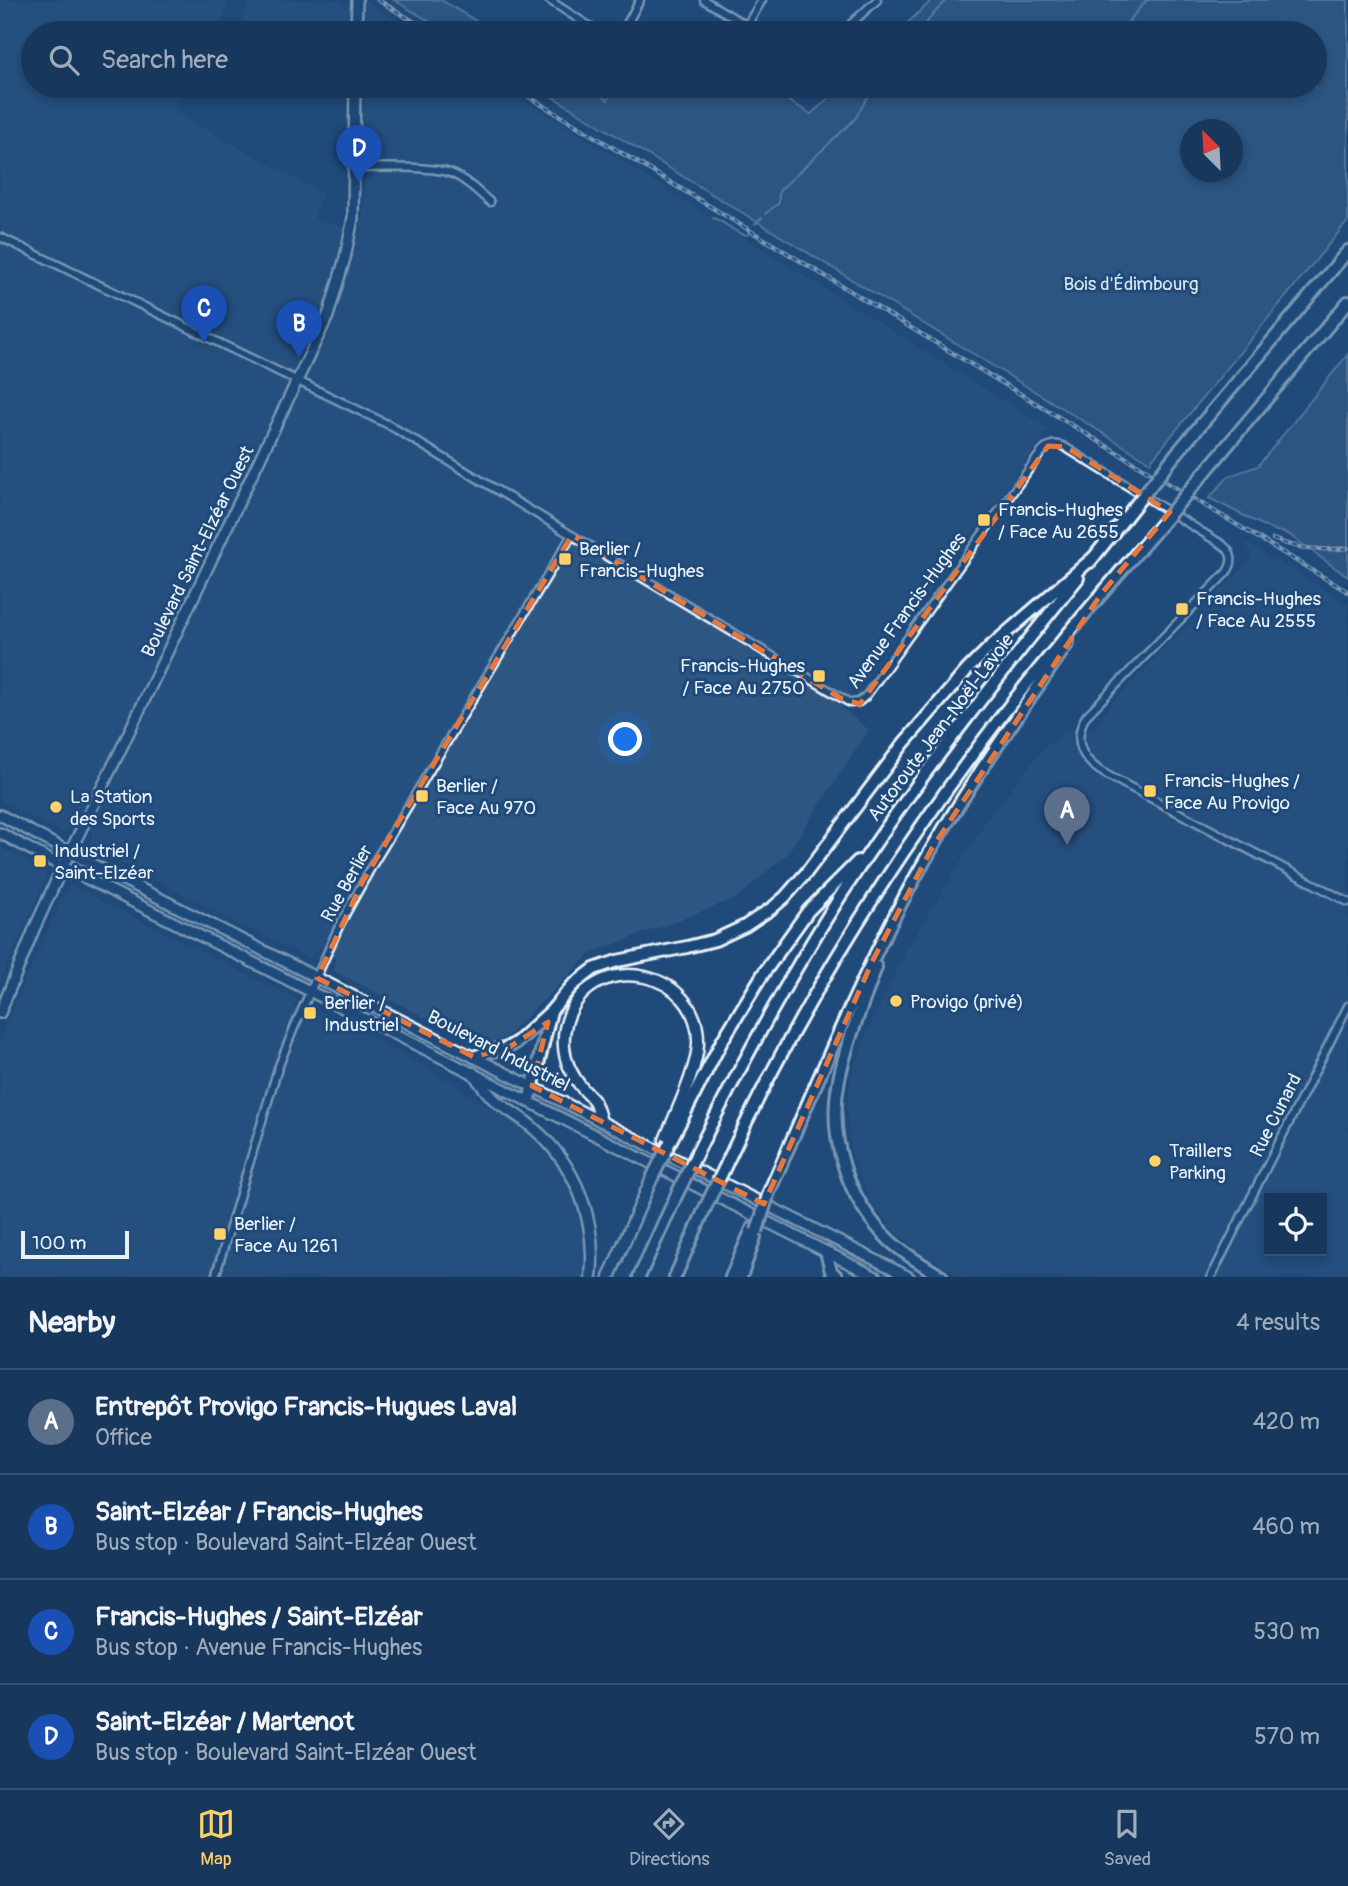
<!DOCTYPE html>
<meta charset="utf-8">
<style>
body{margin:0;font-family:Pangolin,sans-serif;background:#244365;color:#f1f3f6}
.controls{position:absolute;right:21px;bottom:21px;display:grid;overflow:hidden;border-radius:0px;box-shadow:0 4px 10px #0003}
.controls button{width:63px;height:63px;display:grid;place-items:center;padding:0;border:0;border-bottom:2px solid #365272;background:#17385c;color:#f1f3f6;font:35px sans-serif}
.compass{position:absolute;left:1180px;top:119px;width:63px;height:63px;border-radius:50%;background:#17385c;box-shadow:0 4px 10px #0003;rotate:336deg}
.scale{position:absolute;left:21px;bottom:18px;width:108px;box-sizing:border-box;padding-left:7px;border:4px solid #e8f1f8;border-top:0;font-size:19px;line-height:24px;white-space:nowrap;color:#e8f1f8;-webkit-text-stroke:5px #1f4a7a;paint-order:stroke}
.you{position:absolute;left:626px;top:740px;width:24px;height:24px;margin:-18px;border:5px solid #fff;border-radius:50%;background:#1a73e8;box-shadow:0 0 0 10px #1a73e833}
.badge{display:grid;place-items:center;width:46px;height:46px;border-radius:50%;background:#ffd166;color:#fff;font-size:23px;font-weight:700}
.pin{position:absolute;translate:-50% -58px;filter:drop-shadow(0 2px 4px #0008)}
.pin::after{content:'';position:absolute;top:37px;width:24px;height:21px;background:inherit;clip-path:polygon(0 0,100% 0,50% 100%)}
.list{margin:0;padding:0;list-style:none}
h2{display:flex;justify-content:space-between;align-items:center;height:91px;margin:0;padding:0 28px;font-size:30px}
h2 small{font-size:23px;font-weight:400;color:#9eacbb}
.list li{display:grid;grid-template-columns:46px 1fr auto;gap:21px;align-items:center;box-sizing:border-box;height:105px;padding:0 28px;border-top:2px solid #365272}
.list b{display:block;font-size:26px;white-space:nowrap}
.list p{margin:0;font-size:23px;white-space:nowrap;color:#9eacbb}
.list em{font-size:23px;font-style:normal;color:#9eacbb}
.icon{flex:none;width:38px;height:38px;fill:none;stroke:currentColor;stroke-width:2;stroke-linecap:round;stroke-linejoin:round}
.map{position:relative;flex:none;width:1348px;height:1277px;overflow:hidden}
.search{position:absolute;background:#17385c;box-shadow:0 4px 10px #0003;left:21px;right:21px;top:21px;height:77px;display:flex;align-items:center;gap:18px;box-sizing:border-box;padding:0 24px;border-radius:38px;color:#9eacbb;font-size:26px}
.sheet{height:511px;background:#17385c}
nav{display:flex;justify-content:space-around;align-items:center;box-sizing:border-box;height:98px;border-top:2px solid #365272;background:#17385c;font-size:19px;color:#9eacbb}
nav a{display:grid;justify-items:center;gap:4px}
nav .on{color:#ffd166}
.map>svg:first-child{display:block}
.built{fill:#2e5683;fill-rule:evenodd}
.green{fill:#3c628c;stroke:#92aac2;stroke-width:2;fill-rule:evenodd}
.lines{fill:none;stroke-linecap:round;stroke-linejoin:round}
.stream{stroke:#9ab0c7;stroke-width:2}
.street-casing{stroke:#e8f1f8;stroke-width:11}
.secondary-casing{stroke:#e8f1f8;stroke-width:14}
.primary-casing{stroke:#e8f1f8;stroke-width:15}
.highway-casing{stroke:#e8f1f8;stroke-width:16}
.street{stroke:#1f4a7a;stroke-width:6}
.secondary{stroke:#1f4a7a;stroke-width:9}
.primary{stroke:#1f4a7a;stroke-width:10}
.highway{stroke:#1f4a7a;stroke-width:10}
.rail-casing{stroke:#e8f1f8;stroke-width:4.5}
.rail{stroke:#1f4a7a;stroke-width:2;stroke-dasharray:5;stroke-linecap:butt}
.highway-bridge-casing{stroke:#e8f1f8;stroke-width:16;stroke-linecap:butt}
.highway-bridge{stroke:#1f4a7a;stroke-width:10}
.marked{fill:none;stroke:#e8773b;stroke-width:5;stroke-dasharray:14 9;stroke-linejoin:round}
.poi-dot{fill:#ffd166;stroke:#1f4a7a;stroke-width:2.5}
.labels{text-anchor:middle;stroke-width:6;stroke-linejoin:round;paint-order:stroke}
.park-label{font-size:19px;fill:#d7e3ed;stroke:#1f4a7a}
.poi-label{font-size:19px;fill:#e8f1f8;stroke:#1f4a7a;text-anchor:start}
.street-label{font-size:19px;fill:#e8f1f8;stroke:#1f4a7a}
</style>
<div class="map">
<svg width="1348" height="1277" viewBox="0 0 1348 1277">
<rect width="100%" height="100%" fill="#1f4a7a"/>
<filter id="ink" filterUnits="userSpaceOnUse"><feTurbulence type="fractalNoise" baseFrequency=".0143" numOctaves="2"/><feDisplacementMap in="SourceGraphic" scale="14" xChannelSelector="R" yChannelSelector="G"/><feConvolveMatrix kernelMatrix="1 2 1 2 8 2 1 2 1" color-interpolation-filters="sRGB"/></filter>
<g filter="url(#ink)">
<!-- built -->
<path class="built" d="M0 0H221L229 5 214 33H33V86H186L173 111 322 193 314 219 330 225 331 223 359 234 363 213 364 179 375 176V160L362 153 364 86H501L1049 429 858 690 850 693 842 708 869 730 787 854 737 898 591 953 507 1036 488 1045 458 1034 334 971 336 959 319 947 310 959 89 847 93 832 73 817 63 833 0 800Z
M252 0H339L343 4 352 7 351 33H238L246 10Z
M357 0 366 1 417 33H361Z
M1245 542 1348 604V1277H963L919 1251 893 1230 870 1200 857 1169 852 1154 847 1112 851 1077 865 1038 907 949 984 824 1026 770 1047 746 1065 733 1092 729 1112 703 1235 576 1252 556ZM1269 1198H1322V1251H1269Z
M0 847 43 870 47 874 44 882 0 981Z
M70 885 297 1000 293 1008 310 1015 318 1011H321L378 1040 449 1081 525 1130 547 1152 567 1181 579 1209 584 1242 583 1277H0V1043L10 1015 67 888Z"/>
<!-- green -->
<path class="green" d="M394 0H441L496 33H449Z
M932 0H1348V221L1150 462 535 86H584L608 100 613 86H763L811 114 842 86H1315V33H897ZM1190 130H1232V172H1190Z
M1348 354V577L1288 534 1270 529 1209 498 1229 476 1258 466Z"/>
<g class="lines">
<!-- stream -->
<path class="stream" d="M918 33 936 11 947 0
M1119 33 1142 5 1148 0
M765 214 779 203V191L855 119 867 98 874 91 884 86
M713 218C725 221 734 234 747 235L749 233
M755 224 762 218"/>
<defs>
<path id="street" d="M549 0 600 33
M704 0 759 33
M747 25 762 0
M622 33 640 0
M841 33 877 0
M355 168C379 168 434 165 455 175 468 181 479 193 490 202
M0 237 389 425 850 703 859 702 866 696 1040 454C1047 446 1053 442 1063 446L1223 545C1233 553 1234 563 1226 573L1086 716C1071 742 1083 762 1107 775L1348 902
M215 1277 278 1068 294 1028 340 924 372 866 572 535
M1211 1277 1348 1006"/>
<path id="secondary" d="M356 33 357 0
M0 815 84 860 909 1277
M0 833 54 862 876 1277
M0 1013 35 927 63 866 120 751 328 316 345 258 353 218 355 86"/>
<path id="primary" d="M473 1073C480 1082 487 1094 497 1102 509 1111 521 1117 532 1127 576 1164 597 1220 591 1277
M601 1121C599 1115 597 1107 594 1101 591 1097 587 1093 583 1089 573 1077 565 1063 564 1047 563 1036 565 1025 569 1015 597 948 701 971 698 1044 697 1070 675 1114 665 1140
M898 1272 899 1277
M609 1277 652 1178"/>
<path id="highway" d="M1176 454 1348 251
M1205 472 1348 302
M1090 562 1125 518
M876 967C863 1004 847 1041 839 1079 827 1137 847 1199 889 1240 905 1255 924 1265 942 1277
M474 1057 490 1051 505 1049 517 1042 551 1011 572 986 594 969 617 961 687 947 715 940 745 926 772 908 785 897 806 873 904 743 967 670 991 646 1094 557
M529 1101 551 1011
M670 1142 722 1041 763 974 808 911 858 861
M696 1155C746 1054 801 954 864 860 930 762 1004 670 1078 578
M724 1169C799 1006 897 852 1006 710 1053 650 1102 593 1152 535
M769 1192C817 1084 861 973 920 869 964 791 1017 717 1068 643
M826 1252 831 1271 837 1277
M639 1277 678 1192
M675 1277 706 1206
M731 1277 752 1229
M741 1277 755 1237"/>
</defs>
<!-- street casing -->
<use href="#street" class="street-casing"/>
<!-- secondary casing -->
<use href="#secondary" class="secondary-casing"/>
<!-- primary casing -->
<use href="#primary" class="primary-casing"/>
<!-- highway casing -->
<use href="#highway" class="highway-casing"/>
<!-- street -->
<use href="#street" class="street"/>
<!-- secondary -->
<use href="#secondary" class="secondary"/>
<!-- primary -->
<use href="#primary" class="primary"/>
<!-- highway -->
<use href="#highway" class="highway"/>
<defs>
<path id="rail" d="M378 0 433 33
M511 86 1348 592
M1273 539C1296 549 1322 551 1348 548"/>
</defs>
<!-- rail casing -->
<use href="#rail" class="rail-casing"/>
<!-- rail -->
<use href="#rail" class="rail"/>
<defs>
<path id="highway-bridge" d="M1125 518 1176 454
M1152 535 1205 472
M652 1178 670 1142
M678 1192 696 1155
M706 1206 724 1169
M757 1231 769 1192"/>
</defs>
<!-- highway-bridge casing -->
<use href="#highway-bridge" class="highway-bridge-casing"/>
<!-- highway-bridge -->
<use href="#highway-bridge" class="highway-bridge"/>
</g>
</g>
<!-- marked area -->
<path d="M0 0H1348V1277H0ZM1048 446 1066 447 1170 512 1101 594 932 848 873 960 764 1204 532 1086 548 1022 511 1046 474 1057 317 978 363 881 572 535 842 699 860 704Z" fill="#1f4a7a" fill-opacity=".55" fill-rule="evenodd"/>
<path class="marked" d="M1048 446 1066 447 1170 512 1101 594 932 848 873 960 764 1204 532 1086 548 1022 511 1046 474 1057 317 978 363 881 572 535 842 699 860 704Z"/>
<!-- markers -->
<g class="poi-dot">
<rect x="977" y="513" width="14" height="14" rx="3.5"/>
<rect x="558" y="552" width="14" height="14" rx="3.5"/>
<rect x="1175" y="602" width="14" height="14" rx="3.5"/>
<rect x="812" y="669" width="14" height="14" rx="3.5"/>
<rect x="1143" y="784" width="14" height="14" rx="3.5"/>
<rect x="415" y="789" width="14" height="14" rx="3.5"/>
<circle cx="56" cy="807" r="7"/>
<rect x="33" y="854" width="14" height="14" rx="3.5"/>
<circle cx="896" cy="1001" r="7"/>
<rect x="303" y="1006" width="14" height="14" rx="3.5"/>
<circle cx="1155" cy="1161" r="7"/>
<rect x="213" y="1227" width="14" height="14" rx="3.5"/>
</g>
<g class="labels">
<!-- park labels -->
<g class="park-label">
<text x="1131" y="290">Bois d'Édimbourg</text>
</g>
<!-- poi labels -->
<g class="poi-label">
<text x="998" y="516">Francis-Hughes<tspan x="998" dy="22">/ Face Au 2655</tspan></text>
<text x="579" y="555">Berlier /<tspan x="579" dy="22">Francis-Hughes</tspan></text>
<text x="1196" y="605">Francis-Hughes<tspan x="1196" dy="22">/ Face Au 2555</tspan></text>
<text x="805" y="672" text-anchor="end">Francis-Hughes<tspan x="805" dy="22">/ Face Au 2750</tspan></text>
<text x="1164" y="787">Francis-Hughes /<tspan x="1164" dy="22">Face Au Provigo</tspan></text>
<text x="436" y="792">Berlier /<tspan x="436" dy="22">Face Au 970</tspan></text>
<text x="70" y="803">La Station<tspan x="70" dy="22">des Sports</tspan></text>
<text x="54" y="857">Industriel /<tspan x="54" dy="22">Saint-Elzéar</tspan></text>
<text x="910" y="1008">Provigo (privé)</text>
<text x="324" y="1009">Berlier /<tspan x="324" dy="22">Industriel</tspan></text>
<text x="1169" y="1157">Traillers<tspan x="1169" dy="22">Parking</tspan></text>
<text x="234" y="1230">Berlier /<tspan x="234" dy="22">Face Au 1261</tspan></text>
</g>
<!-- street labels -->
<g class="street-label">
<text transform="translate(197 551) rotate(-64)" y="7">Boulevard Saint-Elzéar Ouest</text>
<text transform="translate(906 610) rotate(-54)" y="7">Avenue Francis-Hughes</text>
<text transform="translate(940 727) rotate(-53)" y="7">Autoroute Jean-Noël-Lavoie</text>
<text transform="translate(346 883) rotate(-61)" y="7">Rue Berlier</text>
<text transform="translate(499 1050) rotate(27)" y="7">Boulevard Industriel</text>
<text transform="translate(1275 1115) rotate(-63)" y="7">Rue Cunard</text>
</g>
</g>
</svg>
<div class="controls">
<button><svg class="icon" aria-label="locate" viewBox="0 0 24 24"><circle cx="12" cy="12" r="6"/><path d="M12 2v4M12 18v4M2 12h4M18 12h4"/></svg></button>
</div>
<svg class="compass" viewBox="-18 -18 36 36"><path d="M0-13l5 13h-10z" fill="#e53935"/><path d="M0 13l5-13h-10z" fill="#9eacbb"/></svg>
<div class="scale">100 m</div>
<div class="you"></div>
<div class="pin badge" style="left:1067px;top:845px;background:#5c6f8a">A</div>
<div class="pin badge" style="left:299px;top:358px;background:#1a4fb4">B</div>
<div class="pin badge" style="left:204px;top:343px;background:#1a4fb4">C</div>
<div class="pin badge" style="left:359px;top:183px;background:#1a4fb4">D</div>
<div class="search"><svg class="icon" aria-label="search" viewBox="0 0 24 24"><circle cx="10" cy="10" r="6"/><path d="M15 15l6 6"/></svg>Search here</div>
</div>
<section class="sheet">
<h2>Nearby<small>4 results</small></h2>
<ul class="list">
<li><span class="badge" style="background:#5c6f8a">A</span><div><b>Entrepôt Provigo Francis-Hugues Laval</b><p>Office</p></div><em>420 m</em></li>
<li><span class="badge" style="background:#1a4fb4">B</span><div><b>Saint-Elzéar / Francis-Hughes</b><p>Bus stop · Boulevard Saint-Elzéar Ouest</p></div><em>460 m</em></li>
<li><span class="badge" style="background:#1a4fb4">C</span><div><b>Francis-Hughes / Saint-Elzéar</b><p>Bus stop · Avenue Francis-Hughes</p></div><em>530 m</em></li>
<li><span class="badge" style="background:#1a4fb4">D</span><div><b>Saint-Elzéar / Martenot</b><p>Bus stop · Boulevard Saint-Elzéar Ouest</p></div><em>570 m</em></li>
</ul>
</section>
<nav>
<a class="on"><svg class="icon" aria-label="map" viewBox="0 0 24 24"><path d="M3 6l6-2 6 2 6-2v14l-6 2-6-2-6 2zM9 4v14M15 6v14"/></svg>Map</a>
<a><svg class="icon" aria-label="directions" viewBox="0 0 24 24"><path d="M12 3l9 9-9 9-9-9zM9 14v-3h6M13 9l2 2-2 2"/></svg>Directions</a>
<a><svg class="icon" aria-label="saved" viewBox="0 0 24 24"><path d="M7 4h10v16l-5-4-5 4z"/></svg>Saved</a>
</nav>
